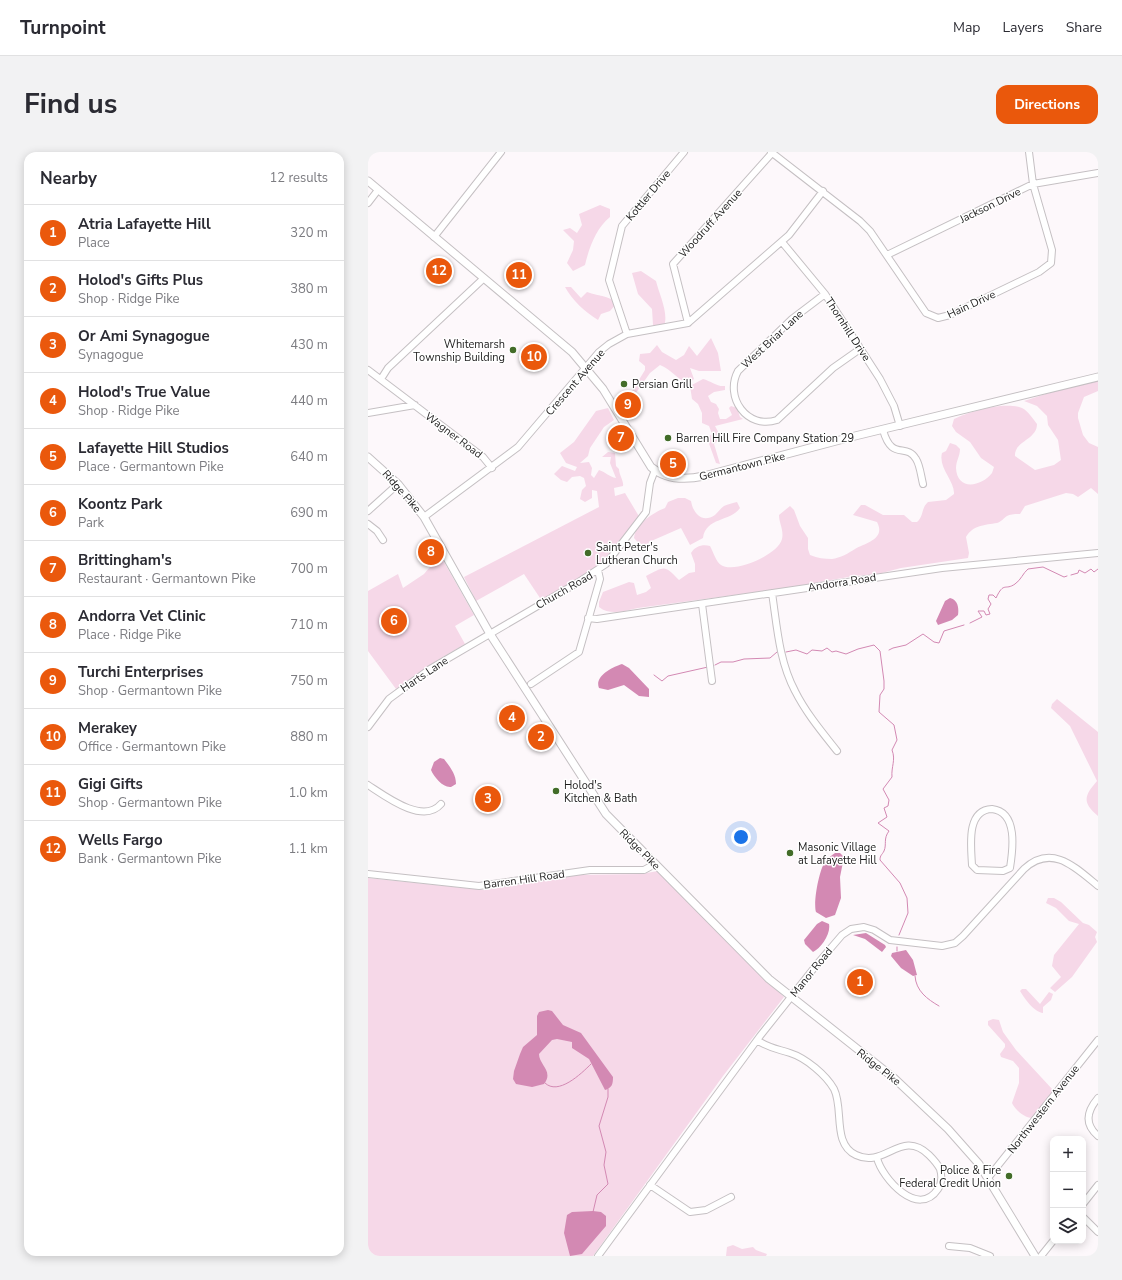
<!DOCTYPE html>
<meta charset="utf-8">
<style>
body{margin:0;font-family:"Nunito Sans",sans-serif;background:#f2f2f3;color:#2b2b33}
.controls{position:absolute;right:12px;bottom:12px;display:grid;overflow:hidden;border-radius:8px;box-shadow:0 2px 10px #0003}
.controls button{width:36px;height:36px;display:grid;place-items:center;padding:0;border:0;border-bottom:1px solid #e1e1e2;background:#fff;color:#2b2b33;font:20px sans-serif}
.you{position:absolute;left:373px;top:685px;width:14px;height:14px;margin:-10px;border:3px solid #fff;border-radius:50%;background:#1a73e8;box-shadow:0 0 0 6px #1a73e833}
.badge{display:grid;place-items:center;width:26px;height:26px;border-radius:50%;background:#ea580c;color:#fff;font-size:13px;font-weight:700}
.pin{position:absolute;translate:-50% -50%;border:2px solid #fff;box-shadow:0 1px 4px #0006}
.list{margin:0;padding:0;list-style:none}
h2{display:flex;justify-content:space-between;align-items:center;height:52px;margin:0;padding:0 16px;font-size:17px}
h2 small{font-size:13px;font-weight:400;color:#7c7c81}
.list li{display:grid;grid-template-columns:26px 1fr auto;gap:12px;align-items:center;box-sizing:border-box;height:56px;padding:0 16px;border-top:1px solid #e1e1e2}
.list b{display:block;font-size:15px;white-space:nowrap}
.list p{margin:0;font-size:13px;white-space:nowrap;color:#7c7c81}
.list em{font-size:13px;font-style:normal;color:#7c7c81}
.icon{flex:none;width:22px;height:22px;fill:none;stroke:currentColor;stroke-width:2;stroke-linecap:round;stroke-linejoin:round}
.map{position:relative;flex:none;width:730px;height:1104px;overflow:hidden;border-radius:12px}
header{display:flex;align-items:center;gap:24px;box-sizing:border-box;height:56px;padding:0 20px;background:#fff;border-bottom:1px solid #e1e1e2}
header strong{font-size:19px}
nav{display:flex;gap:22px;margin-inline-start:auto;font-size:14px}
.intro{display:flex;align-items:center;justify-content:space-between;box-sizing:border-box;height:96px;padding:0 24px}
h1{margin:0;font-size:28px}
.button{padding:10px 18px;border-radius:12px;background:#ea580c;color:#fff;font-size:14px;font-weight:700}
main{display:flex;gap:24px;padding:0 24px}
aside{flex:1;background:#fff;border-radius:12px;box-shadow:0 2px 10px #0003}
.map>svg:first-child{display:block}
.green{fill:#f6d8e8}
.water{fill:#d389b3}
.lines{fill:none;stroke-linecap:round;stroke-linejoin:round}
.stream{stroke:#d389b3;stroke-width:1}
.minor-casing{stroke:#c5c0c3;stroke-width:8}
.major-casing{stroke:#c5c0c3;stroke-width:9}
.minor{stroke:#fff;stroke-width:6}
.major{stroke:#fff;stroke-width:7}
.poi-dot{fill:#426c28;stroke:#fff;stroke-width:1.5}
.labels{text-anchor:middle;stroke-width:3;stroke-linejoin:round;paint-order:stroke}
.street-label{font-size:11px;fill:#1f1e1e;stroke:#fff}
.poi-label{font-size:11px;fill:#1f1e1e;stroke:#fff;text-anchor:start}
</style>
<header>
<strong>Turnpoint</strong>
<nav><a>Map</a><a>Layers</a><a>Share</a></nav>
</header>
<div class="intro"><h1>Find us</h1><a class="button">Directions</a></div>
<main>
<aside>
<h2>Nearby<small>12 results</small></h2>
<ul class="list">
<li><span class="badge">1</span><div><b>Atria Lafayette Hill</b><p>Place</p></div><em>320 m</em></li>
<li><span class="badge">2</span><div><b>Holod's Gifts Plus</b><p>Shop · Ridge Pike</p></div><em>380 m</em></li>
<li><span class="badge">3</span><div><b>Or Ami Synagogue</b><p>Synagogue</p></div><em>430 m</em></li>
<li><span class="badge">4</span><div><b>Holod's True Value</b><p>Shop · Ridge Pike</p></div><em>440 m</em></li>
<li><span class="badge">5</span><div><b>Lafayette Hill Studios</b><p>Place · Germantown Pike</p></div><em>640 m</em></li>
<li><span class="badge">6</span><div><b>Koontz Park</b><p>Park</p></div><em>690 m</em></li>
<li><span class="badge">7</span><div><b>Brittingham's</b><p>Restaurant · Germantown Pike</p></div><em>700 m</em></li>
<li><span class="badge">8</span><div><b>Andorra Vet Clinic</b><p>Place · Ridge Pike</p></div><em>710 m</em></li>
<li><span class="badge">9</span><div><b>Turchi Enterprises</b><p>Shop · Germantown Pike</p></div><em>750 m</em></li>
<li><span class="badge">10</span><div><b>Merakey</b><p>Office · Germantown Pike</p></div><em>880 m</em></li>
<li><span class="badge">11</span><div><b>Gigi Gifts</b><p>Shop · Germantown Pike</p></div><em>1.0 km</em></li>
<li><span class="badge">12</span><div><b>Wells Fargo</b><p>Bank · Germantown Pike</p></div><em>1.1 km</em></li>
</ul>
</aside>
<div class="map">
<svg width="730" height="1104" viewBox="0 0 730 1104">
<rect width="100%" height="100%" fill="#fdf8fb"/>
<!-- green -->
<path class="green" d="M232 53 242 57V65C228 76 221 96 217 113L205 119 199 111 205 98 206 89 195 78 202 76 209 81 214 73 211 62Z
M273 119 288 129C291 142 301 161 296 174L285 173 284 157 270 142 264 121Z
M197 135H203L213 146 219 140C232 145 237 142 249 151L242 159 233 162 230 168C217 160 204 148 197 135Z
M343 186 350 201 353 219H331L322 216 326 227 320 232C308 226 304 218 292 213L282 221 265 245 261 244 277 218V214L271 209 272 202 282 201 289 193 294 200 308 208 316 203 321 194 329 204Z
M335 227C343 229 349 235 357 234V238L346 240 340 244 343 250 348 252 351 257 350 261 352 267H358L364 263 361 256 363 254 369 256 372 265 375 267 347 274 353 285 346 292 352 312 348 311 339 286 344 282 341 274 334 271V261L330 252 324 247 322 234Z
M730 229V239L716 245 710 261V266L715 283 721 291 730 295V342L723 336 710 345 705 342 698 341 657 354 652 362C649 362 642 362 639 364 636 366 633 370 629 371 617 373 605 373 598 385L601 401 600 406 533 416 510 422 486 424 418 436 270 456C257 459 242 464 231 455V450L235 440 261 430 266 431 269 443 278 440 283 436 278 424C298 414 296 413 311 428L321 421 327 420V412L323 401C327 394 335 392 342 394 345 399 348 410 353 413 366 422 410 403 414 387 416 378 411 371 411 363L422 354 426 358 432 374 440 386V397L442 403C450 406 456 407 464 407 472 406 481 401 487 397 498 391 518 387 509 370L485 363 493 353H497L515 363H536L544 370H549C556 364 553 356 560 350L578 348 586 342C587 329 570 316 574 301L578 299 582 291 588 293 592 297C592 304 588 309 588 316 589 339 613 335 624 321L626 315 613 306 602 290 588 280 584 274 586 267C602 259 637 249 654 256 660 259 665 267 669 272 669 288 646 289 647 304L667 318 686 313 693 308 690 288 680 273 679 264 669 254 656 249 684 240Z
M240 256 246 268 236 275 222 296 220 304 212 311 221 310 224 316 223 323 226 326 231 318C238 320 241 325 248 326L242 311 243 305H234L240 300 247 301 248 314 251 317C251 323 256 329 255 334L246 336 247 344 257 341 272 366 233 412 174 449 156 422 108 449 96 425 231 355 229 339 224 338V346L217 350 212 347 214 338 218 334 216 326 212 324 204 325 199 330 193 328 186 322 194 314 207 319 209 315 198 311 192 301 206 290 228 259Z
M310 346H317L323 349C325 361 334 372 347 363 350 360 353 356 356 354 360 352 365 351 369 350L372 356C362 370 338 365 335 386L322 393 313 376 281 390 278 398 274 395 266 386C268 371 285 361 297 356L300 350Z
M72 403 106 463 87 474 97 492 73 506 28 537 0 499V439L30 422 35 436 56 422Z
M689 547 730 580V664C713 650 717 643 729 629L702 574 683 556 684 552Z
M290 719 416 845 355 924 225 1104H0V726L117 738 208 723 273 722Z
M680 746H686L693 750 715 771 721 773 729 780 727 785 729 790 704 825 687 840 682 836 693 825 684 814 686 803 711 772 701 769 688 756 678 751Z
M654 837H658L672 852 681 840 685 842 683 848 675 855V861C666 860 657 847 652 839Z
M625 867 631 868 635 880 648 898 685 938 684 942 664 966C657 966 647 958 644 951L651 931V916L645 909 633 905 632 902 637 895V892L620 873V869Z
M365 1093 374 1097 385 1095 388 1098 399 1102 398 1104H358L359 1095Z"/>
<!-- water -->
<path class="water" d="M582 446C590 448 591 456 590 463L584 468 570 473 568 469 577 449Z
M254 512 261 516 281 537V545L271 544 256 533 240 538 231 536C226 524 245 515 254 512Z
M72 606 76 607C82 615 88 622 88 632L83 635C75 636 66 625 63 618L66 610Z
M467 701H472L476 705 472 725 473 746 467 763 458 766 448 760C445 751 451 718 457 710 460 706 464 703 467 701Z
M454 769 461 772C463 782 453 796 445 800L437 792 436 788 449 772Z
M498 781 517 793 518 795 514 800 497 787 485 783Z
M538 798 545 808 549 823 545 824 533 816 523 804 524 801Z
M180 858 184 859 195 873 213 881 245 925C245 932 244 936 237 938L221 907 204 896V890L189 887 184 888 171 902C171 913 186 919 176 932L164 935 148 932 145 927 146 919 152 902 155 895 169 883V864L171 860Z
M225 1059 233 1060 238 1064V1074L214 1102 202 1104 196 1081 199 1063 204 1060Z"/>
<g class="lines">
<!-- stream -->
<path class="stream" d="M703 423 710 421 711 418 717 421 723 417 726 420 730 417
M602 471 614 465 610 459H616L618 463 622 462 620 457 623 452 620 447 621 443H625L628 446C636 429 637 439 647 432 653 428 655 421 660 417L675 415 696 425 699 424
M521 498 525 496 538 493 555 482 566 490 571 491 576 479 596 473
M418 500 428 498 439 502 444 498 454 499 459 496 464 500 468 499 478 502 490 497 506 493 512 499 516 529V537L512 543 511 560 526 573 529 588 524 598C528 608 523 615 524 625L515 637 521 648 520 654 516 656 519 665 510 671 521 679C515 687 519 692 516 699 514 703 512 703 512 708L532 731 539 746 540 761 531 783
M347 513 353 510H365L376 507 402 506 409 500
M286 523 294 529 300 524 340 515
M529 795V799
M547 824C548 839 559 847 571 854
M177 931C190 944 213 922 223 912
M225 1060 229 1043 240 1032 236 1013 238 1000 231 974 240 945V937"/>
<defs>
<path id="minor" d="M403 0 492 69 502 79 558 161 570 166 582 163 671 120 683 111 684 98 665 32 661 0
M0 51 10 38
M66 85 133 0
M414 90 457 142 512 227 526 254 532 274
M519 103 665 32 730 21
M457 142 424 167 370 219C356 245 379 278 409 268L465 216 492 197
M320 171 305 112 404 1
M259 182 241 128 254 74 316 0
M0 218 115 305 124 316
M13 227 20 216 115 127
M0 261 47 253
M515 278C524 310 538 290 548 307 552 313 553 324 555 332
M0 359 30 332
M56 365 150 295 231 200 241 192 259 182 320 171 421 83 455 39
M0 372 9 379 15 388
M404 441C409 474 411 509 427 539 438 561 454 580 469 599
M334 452 344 529
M220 466 229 467 574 416 730 401
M163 532 211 500 232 427 230 418
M0 575 21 547 62 517 209 431 238 412 278 360 282 331 287 318
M0 633C17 644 55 673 73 652
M624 657C650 660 645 697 642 716L635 719 609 718 604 713C603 694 598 658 624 657Z
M0 722 111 734 222 718H276L287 712
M389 888C400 896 410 897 422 901 438 906 458 923 466 937 476 957 464 992 488 1003 517 1017 533 976 561 1003 565 1007 569 1011 572 1017 574 1024 574 1031 570 1037 550 1067 514 1026 509 1006
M730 946C719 959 716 972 730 984
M620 1026 730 888
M282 1033 322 1060 338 1058 363 1045
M715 1052 730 1033
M715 1065 730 1080
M581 1094 602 1096 622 1104
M230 1104 392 884 450 811 474 783 483 777 496 775 506 778 522 788 574 794 587 791 595 784 656 717C684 691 708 716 730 734
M673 1104 685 1089"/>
<path id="major" d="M0 29 204 200 235 237 283 315C298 328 318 328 336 324L487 284 730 225
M0 305 30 332 56 365 122 482 238 662 401 827 526 926 580 977 611 1012 667 1104"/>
</defs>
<!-- minor casing -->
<use href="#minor" class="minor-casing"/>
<!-- major casing -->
<use href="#major" class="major-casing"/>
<!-- minor -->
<use href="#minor" class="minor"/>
<!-- major -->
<use href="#major" class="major"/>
</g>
<!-- markers -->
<g class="poi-dot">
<circle cx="145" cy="198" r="4"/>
<circle cx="256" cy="232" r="4"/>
<circle cx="300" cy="286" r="4"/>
<circle cx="220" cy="401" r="4"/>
<circle cx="188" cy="639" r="4"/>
<circle cx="422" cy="701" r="4"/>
<circle cx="641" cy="1024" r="4"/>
</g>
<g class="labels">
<!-- street labels -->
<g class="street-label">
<text transform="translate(280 43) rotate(-50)" y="4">Kottler Drive</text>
<text transform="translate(622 53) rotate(-26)" y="4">Jackson Drive</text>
<text transform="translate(342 71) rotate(-48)" y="4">Woodruff Avenue</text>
<text transform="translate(603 152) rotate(-25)" y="4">Hain Drive</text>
<text transform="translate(480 177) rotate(57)" y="4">Thornhill Drive</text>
<text transform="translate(404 187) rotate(-43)" y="4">West Briar Lane</text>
<text transform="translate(207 230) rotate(-49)" y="4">Crescent Avenue</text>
<text transform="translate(86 283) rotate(37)" y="4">Wagner Road</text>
<text transform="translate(374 314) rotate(-14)" y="4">Germantown Pike</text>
<text transform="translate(34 339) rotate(49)" y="4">Ridge Pike</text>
<text transform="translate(474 430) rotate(-9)" y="4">Andorra Road</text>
<text transform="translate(196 438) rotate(-30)" y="4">Church Road</text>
<text transform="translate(56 522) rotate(-34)" y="4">Harts Lane</text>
<text transform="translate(272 697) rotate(45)" y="4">Ridge Pike</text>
<text transform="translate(156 727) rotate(-8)" y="4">Barren Hill Road</text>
<text transform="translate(443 820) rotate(-51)" y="4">Manor Road</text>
<text transform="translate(511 915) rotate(38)" y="4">Ridge Pike</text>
<text transform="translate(675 957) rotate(-52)" y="4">Northwestern Avenue</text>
</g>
<!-- poi labels -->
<g class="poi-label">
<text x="137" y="196" text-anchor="end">Whitemarsh<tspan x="137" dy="13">Township Building</tspan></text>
<text x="264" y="236">Persian Grill</text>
<text x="308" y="290">Barren Hill Fire Company Station 29</text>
<text x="228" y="399">Saint Peter's<tspan x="228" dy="13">Lutheran Church</tspan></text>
<text x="196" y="637">Holod's<tspan x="196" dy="13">Kitchen &amp; Bath</tspan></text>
<text x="430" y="699">Masonic Village<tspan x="430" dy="13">at Lafayette Hill</tspan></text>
<text x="633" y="1022" text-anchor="end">Police &amp; Fire<tspan x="633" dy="13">Federal Credit Union</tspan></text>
</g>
</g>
</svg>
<div class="controls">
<button>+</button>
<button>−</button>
<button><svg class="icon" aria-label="layers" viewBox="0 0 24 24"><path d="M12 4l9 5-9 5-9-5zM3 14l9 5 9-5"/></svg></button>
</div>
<div class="you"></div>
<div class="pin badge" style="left:492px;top:830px">1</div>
<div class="pin badge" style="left:173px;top:585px">2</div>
<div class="pin badge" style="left:120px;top:647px">3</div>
<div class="pin badge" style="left:144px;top:566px">4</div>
<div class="pin badge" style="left:305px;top:312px">5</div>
<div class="pin badge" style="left:26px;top:469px">6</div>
<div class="pin badge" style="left:253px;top:286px">7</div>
<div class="pin badge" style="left:63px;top:400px">8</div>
<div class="pin badge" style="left:260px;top:253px">9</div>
<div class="pin badge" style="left:166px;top:205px">10</div>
<div class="pin badge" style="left:151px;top:123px">11</div>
<div class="pin badge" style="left:71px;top:119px">12</div>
</div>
</main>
